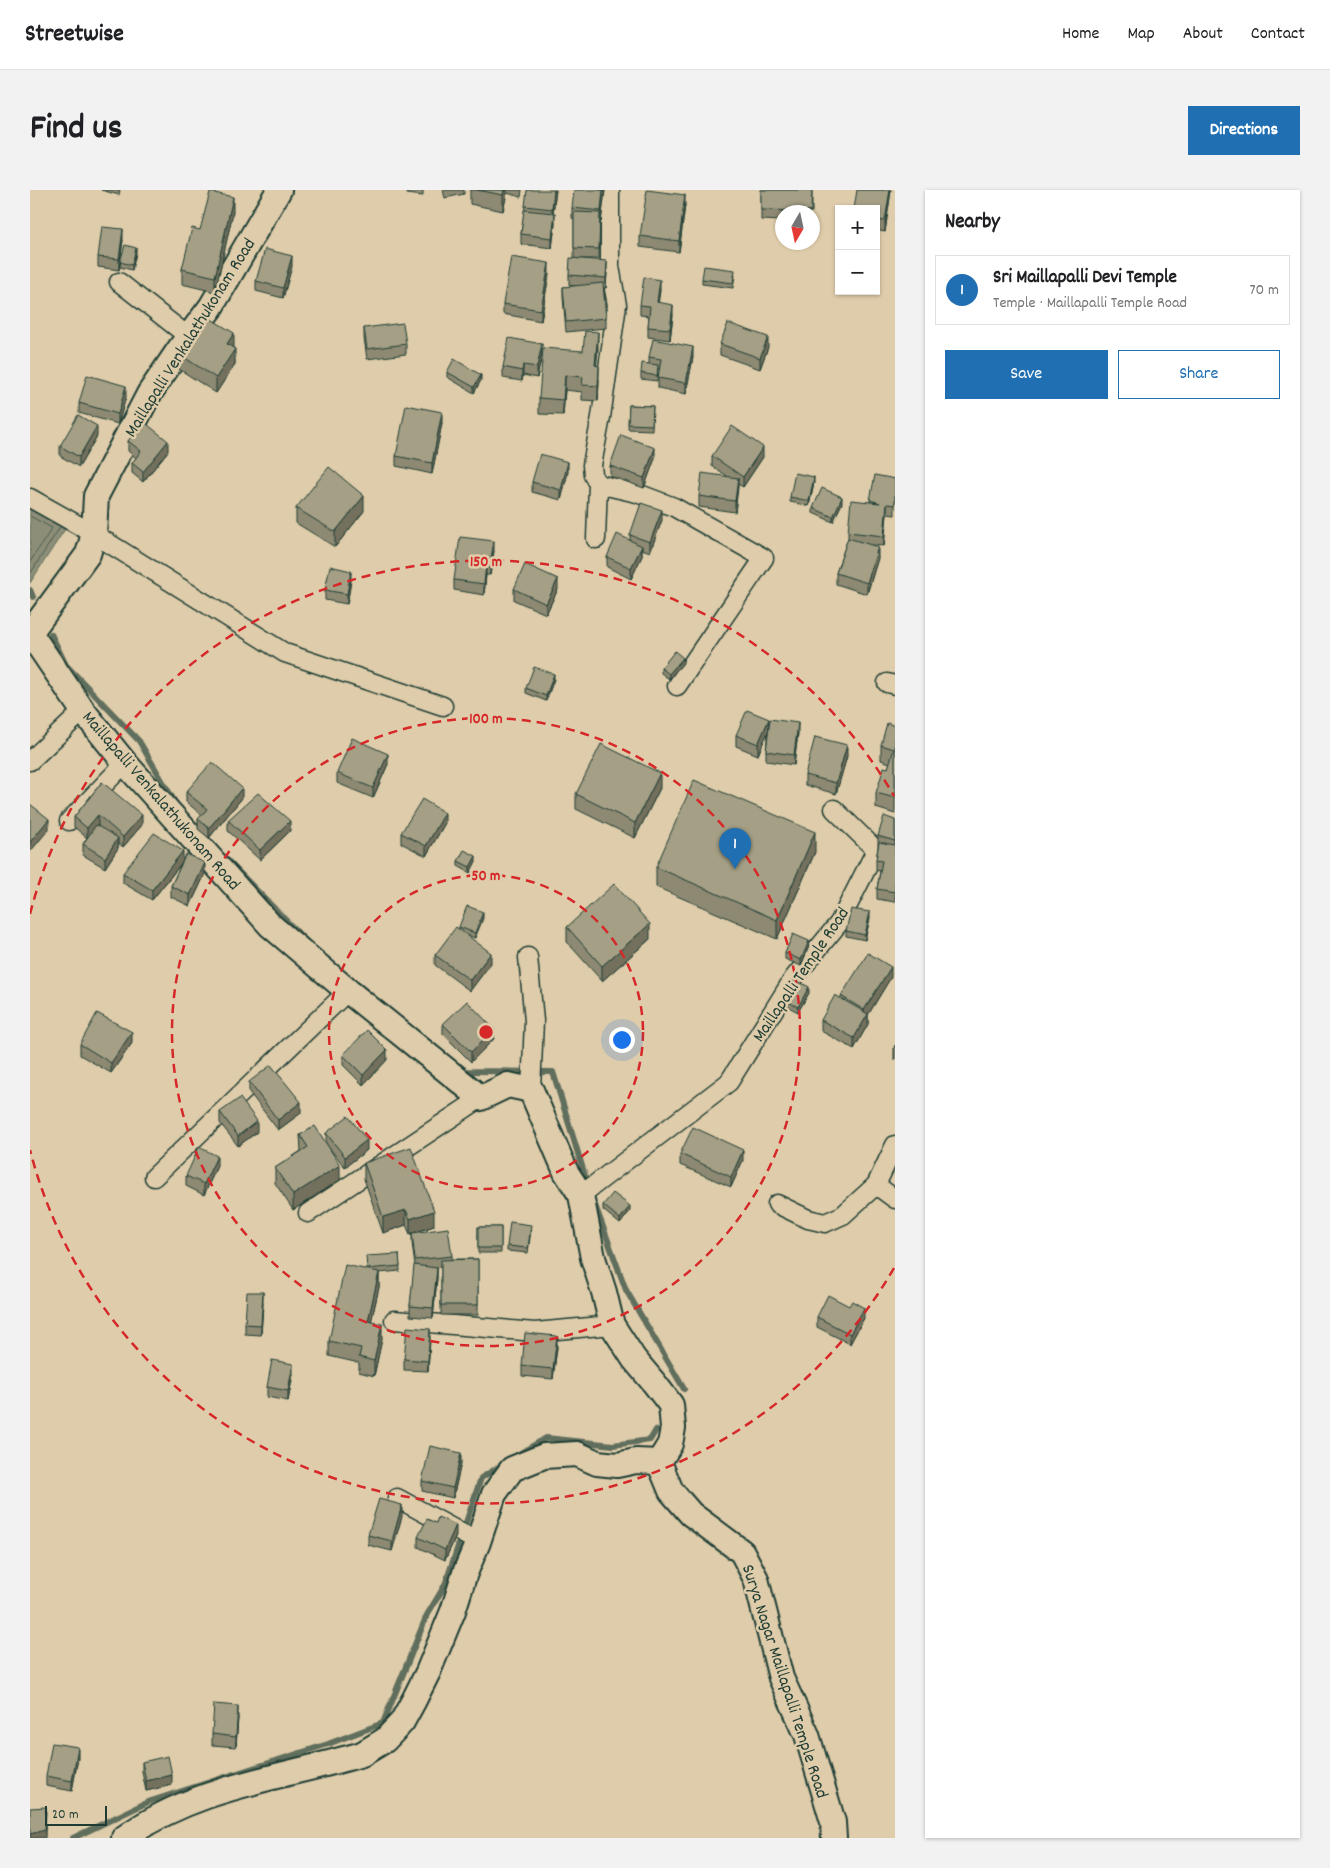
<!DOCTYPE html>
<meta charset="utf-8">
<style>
body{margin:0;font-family:Dekko,sans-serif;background:#f2f2f2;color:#202124}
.controls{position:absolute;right:15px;top:15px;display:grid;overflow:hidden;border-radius:0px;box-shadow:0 1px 4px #0004}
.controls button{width:45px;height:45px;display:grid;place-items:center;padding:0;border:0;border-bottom:1px solid #e0e0e0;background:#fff;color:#202124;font:25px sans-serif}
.compass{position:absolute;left:745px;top:15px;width:45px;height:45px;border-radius:50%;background:#fff;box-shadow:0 1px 4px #0004;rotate:189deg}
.scale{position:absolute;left:15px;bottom:12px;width:62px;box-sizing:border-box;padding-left:5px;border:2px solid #1f3d34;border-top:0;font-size:14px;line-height:18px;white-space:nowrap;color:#1f3d34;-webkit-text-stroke:4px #dfccaa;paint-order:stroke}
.you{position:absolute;left:591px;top:849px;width:18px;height:18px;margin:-12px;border:4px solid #fff;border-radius:50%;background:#1a73e8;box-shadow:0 0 0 8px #1a73e833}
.badge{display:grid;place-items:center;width:32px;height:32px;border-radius:50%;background:#1f6fb2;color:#fff;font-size:16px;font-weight:700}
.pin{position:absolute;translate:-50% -41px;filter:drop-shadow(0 1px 2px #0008)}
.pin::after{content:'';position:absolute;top:26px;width:18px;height:15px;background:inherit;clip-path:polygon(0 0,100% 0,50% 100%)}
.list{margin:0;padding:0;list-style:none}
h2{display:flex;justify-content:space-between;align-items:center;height:65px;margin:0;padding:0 20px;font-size:21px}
h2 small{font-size:16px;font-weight:400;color:#757577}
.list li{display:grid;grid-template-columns:32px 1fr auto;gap:15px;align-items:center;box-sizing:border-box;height:70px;margin:0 10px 10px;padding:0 10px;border:1px solid #e0e0e0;border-radius:0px}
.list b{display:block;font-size:19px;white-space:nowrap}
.list p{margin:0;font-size:16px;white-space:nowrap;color:#757577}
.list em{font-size:16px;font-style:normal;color:#757577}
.actions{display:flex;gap:10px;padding:15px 20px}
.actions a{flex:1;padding:11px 0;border:1px solid #1f6fb2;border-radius:0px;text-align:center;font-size:18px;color:#1f6fb2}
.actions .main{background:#1f6fb2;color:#fff}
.map{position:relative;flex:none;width:865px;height:1648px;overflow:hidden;border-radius:0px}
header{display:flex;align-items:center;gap:30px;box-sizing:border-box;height:70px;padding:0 25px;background:#fff;border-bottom:1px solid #e0e0e0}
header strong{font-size:24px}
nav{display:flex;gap:28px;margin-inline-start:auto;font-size:18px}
.intro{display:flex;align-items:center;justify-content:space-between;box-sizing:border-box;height:120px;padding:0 30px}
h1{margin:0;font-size:35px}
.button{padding:12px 22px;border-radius:0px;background:#1f6fb2;color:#fff;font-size:18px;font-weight:700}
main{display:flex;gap:30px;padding:0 30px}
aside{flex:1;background:#fff;border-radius:0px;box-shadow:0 1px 4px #0004}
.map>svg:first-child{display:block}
.water{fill:#8c8e78;stroke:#606e5d}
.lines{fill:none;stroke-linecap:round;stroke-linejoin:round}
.shore{stroke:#4b5d4f;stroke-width:1}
.stream{stroke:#606e5d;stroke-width:6}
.street-casing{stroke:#1f3d34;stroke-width:21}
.secondary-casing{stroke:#1f3d34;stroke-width:28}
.street{stroke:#dfccaa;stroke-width:18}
.secondary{stroke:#dfccaa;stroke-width:24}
.wall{fill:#8d8972;stroke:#1f3d34}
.shaded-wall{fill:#736f5d;stroke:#1f3d34}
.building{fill:#a49f85;stroke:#1f3d34}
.ring{fill:none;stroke:#d62828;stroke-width:2.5;stroke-dasharray:9 6}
.labels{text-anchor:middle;stroke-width:5;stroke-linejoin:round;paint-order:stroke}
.street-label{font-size:18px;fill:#1f3d34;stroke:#dfccaa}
.centre{fill:#d62828;stroke:#dfccaa;stroke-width:2.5}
.ring-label{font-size:15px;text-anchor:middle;font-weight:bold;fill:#d62828;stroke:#dfccaa;stroke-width:5;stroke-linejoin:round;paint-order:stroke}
</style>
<header>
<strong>Streetwise</strong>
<nav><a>Home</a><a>Map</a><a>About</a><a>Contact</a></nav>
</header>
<div class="intro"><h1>Find us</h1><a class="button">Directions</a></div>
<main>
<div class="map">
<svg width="865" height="1648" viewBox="0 0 865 1648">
<rect width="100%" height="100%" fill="#dfccaa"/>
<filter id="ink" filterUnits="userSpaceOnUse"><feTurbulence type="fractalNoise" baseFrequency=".02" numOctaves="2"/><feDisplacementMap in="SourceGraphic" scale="10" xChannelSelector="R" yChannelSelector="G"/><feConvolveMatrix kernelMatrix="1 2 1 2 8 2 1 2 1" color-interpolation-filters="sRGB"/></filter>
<g filter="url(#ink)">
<!-- water -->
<path class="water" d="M0 313 39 333 0 393Z"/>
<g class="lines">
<!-- shore -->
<path class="shore" d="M0 326 22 338 0 372
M0 384 30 337"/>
<!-- stream -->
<path class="stream" d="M0 400 3 407
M21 444 36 475 109 551 146 614
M198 671 276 751
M430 876 436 881 523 882 555 986
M565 1015 596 1100 654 1199
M487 1265 516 1248 583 1255 620 1250 626 1240
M43 1648 118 1612 298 1554 353 1533 397 1425 415 1395 451 1288 475 1273"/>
<defs>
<path id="street" d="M580 0V77L587 115 571 227 562 275 563 285 568 294 607 303 644 317 734 368 647 496
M89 92 159 147
M0 308 64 344 255 463 413 516
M566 349 568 294
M857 493 865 495
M0 571 53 521
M804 619 846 660
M39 631 95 573
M498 767 504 831 501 900
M124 987 318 801
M846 995 865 1009
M551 1005 699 892 763 789 809 733 846 660 865 663
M747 1014 778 1029 795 1033 813 1025 846 995 865 955
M278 1023 451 908
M364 1130 505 1142 582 1135
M367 1308 448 1352"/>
<path id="secondary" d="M249 0 181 117 151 157 119 204 66 306 64 344 58 364 0 443 53 521 95 573 240 735 318 801 451 908 478 895 501 900 536 982 551 1005 563 1068 574 1102 582 1135 604 1169 625 1194 641 1215 643 1238 640 1254 629 1272 641 1301 661 1324 712 1362 726 1389 751 1488 777 1545 803 1632 804 1648
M94 1648C163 1597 252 1588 332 1564L355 1550 372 1532 384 1510 398 1482 423 1421 435 1383 448 1352 464 1304 482 1279 514 1266 547 1264 567 1273 587 1275 606 1271 629 1272"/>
</defs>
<!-- street casing -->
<use href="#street" class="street-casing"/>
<!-- secondary casing -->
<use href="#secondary" class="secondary-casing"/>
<!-- street -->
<use href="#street" class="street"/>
<!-- secondary -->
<use href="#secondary" class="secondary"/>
</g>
<!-- wall -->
<path class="wall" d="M71 0H90L89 5Z
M377 0H393V6L377 4Z
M413 0H434V4L415 8Z
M440 0H492L491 7 477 3 473 21 440 14Z
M526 0 523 23 525 34 522 58 491 54V44L495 16Z
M575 0 571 32 570 31 569 69H547L577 82 576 98H574L576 128V138L536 142 533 107V97L546 96 539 95V85L544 68V29L542 28V18Z
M731 0H782V22H752V31L731 30Z
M827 0H861L855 42 846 40V19Z
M655 15 649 62 610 57V46Z
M203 22 185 102 152 94V79L170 40Z
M93 50 89 80 68 77V67Z
M106 63 102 80 90 77V72Z
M262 76 253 108 226 101V91Z
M519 84 511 131 473 124V114Z
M705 85 703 98 672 94V89Z
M630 100 628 112 643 125 640 150 618 147V137L619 126 610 125V115Z
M334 138 376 154V164L337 169 334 148Z
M690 154 738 157 730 179 690 165Z
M204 158 205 174 186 203 149 179V164Z
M568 158 566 176 569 191 568 211 552 210V202L535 200 533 225 509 224V208L553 161Z
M512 164 507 188 493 185 492 191 473 188V177Z
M619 167H663L656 204 628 198V188L630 179H628L627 191 611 189V183L619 174Z
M417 182 451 190 444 203 417 187Z
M96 207 88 234 49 223V213Z
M599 215 623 216 622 240 598 239Z
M412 233 402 284 366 276V266Z
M67 246 49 277 30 266V256Z
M98 251 138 261 113 292 102 283V273L106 268 98 261Z
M682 266 733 267 713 297 708 294 705 322 669 317V306L697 286 682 276Z
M625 268 614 298 580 286V276Z
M538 282 531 310 502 302V292Z
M865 289V325L857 324 854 356 842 355 848 368 837 404 806 394V383L818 348V342L840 312V310Z
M784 292 779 316 760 312V307Z
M812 313 803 332 783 323V318Z
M266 318 334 321 305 357 266 333Z
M632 330 620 362 612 359V366L601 389 577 377V367L600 350V345Z
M464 361 460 385H456L454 405 424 400V390Z
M321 391 317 414 295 410V400Z
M484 399H528L516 424 484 410Z
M653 473 639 489 631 483V478Z
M524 489 516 511 496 503V498Z
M865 536V624L846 618V603L858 578 860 573 851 570V555Z
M739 538 768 543 764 575 736 571V561L738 539 728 565 706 556V545Z
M817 566 806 604 775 595V585Z
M358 574 343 608 307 593V583Z
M72 592 112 635 93 657 88 653V658L75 678 53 665V654L58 646 57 648 44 637V627Z
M630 598 605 648 546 619V604Z
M156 602 212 608 179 648 168 639V629L172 625 156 612Z
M198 630 260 641 230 670 198 641Z
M865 630V712L847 709V699L850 681 846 680V670L848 657V646Z
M415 633 396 666 371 653V643Z
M785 662 747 749 626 697V677Z
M153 670 175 684 160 716 141 707V696L151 674 122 710 93 693V683Z
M428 671H446L440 683 428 676Z
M453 728 445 748 437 745 461 773 440 801 405 775V765L429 739V737Z
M840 728 835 750 816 746V741Z
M537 737 620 749 572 791 537 752Z
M779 756 771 776 755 769V763Z
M861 787 838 825V834L824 859 791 841V830L811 809V806Z
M779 803 768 822 753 814V809Z
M413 834 464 849 441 872 413 844Z
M102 853 81 883 50 865V854Z
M865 855V869H864V858Z
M313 865 357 870 333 895 313 875Z
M219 892 271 923 248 940 219 902Z
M190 922 227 942 208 956 190 933Z
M296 943 337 960 315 977 300 959 310 990 263 1020 245 993V978L271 961 270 945 296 953Z
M650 964 713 970 701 997 650 975Z
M334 973 404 1036 386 1042 422 1066V1069H448V1125H411V1077L407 1078V1088L403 1128 380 1126V1116L385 1076 382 1053V1044H380L376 1035 353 1043 334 989Z
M187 976 174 1005 156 996V986Z
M573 1015 600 1021 590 1034 573 1020Z
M448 1037H471V1063H448Z
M501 1040 498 1063 477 1061V1056Z
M369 1064 370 1081 349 1083V1097L341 1132 352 1149 344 1186 329 1182V1173L299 1166V1151L336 1079Z
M233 1113 231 1145 215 1144V1134Z
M787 1127 834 1128 820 1154 787 1137Z
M400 1149 398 1181 374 1180V1169Z
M527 1157 523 1189 492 1186V1176Z
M263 1184 258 1211 237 1207V1197Z
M431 1273 423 1308 392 1301V1291Z
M372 1326 362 1361 338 1355V1345Z
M426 1346 415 1370 388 1357V1347Z
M208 1527 206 1557 182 1555V1544Z
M48 1568 42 1601 16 1596V1586Z
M112 1572 142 1595 116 1601 112 1582Z"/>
<!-- shaded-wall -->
<path class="shaded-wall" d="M474 0H477V3L473 21V5Z
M524 0H526L522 30V19Z
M573 0H575L571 32V21Z
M860 0H861L855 42V31Z
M655 5V15L649 62V51Z
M203 7V22L185 102V87Z
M525 23V34L522 58V48Z
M93 39V50L89 80V69Z
M106 58V63L102 80V75Z
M262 66V76L253 108V98Z
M577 71V82L576 98V88Z
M519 73V84L511 131V120Z
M630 90V100L627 123V112Z
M643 115V125L640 150V139Z
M568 142V158L565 191V175Z
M204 143V158L197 154Z
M738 147V157L730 179V168Z
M512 154V164L507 188V177Z
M663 157V167L656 204V193Z
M205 159V174L186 203V188Z
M493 175V185L492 191V181Z
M569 176V191L568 211V196Z
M451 185V190L444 203V197Z
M535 185V200L533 225V210Z
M96 196V207L88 234V224Z
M412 222V233L402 284V273Z
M67 236V246L49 277V267Z
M138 251V261L113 292V282Z
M733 257V267L713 297V287Z
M625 258V268L614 298V288Z
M538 272V282L531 310V300Z
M784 287V292L779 316V311Z
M708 288V298L705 322V311Z
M334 306V321L305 357V342Z
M812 307V313L803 332V327Z
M857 314V324L854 356V346Z
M632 320V330L620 362V352Z
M464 351V361L460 385V375Z
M612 356V366L601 389V378Z
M848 357V368L837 404V393Z
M456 374V385L454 405V394Z
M321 381V391L317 414V404Z
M528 389V399L516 424V414Z
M653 468V473L639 489V484Z
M524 484V489L516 511V506Z
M739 529V539L728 565V554Z
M768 533V543L764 575V565Z
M817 555V566L806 604V593Z
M358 564V574L343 608V598Z
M630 583V598L605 648V633Z
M212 598V608L179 648V638Z
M415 623V633L396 666V656Z
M68 625V636L57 648V638Z
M112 625V635L93 657V647Z
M19 629V639L0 662V652Z
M260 631V641L230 670V660Z
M785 642V662L747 749V730Z
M88 648V658L75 678V668Z
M153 661V671L122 710V700Z
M446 666V671L440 683V677Z
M175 673V684L160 716V705Z
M453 722V728L445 748V743Z
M840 722V728L835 750V745Z
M620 734V749L572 791V776Z
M779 751V756L771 776V770Z
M461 763V773L440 801V790Z
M861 777V787L838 825V834L824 859V848L834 829V820Z
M779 797V803L768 822V817Z
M464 839V849L441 872V862Z
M102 842V853L81 883V873Z
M357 860V870L333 895V885Z
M271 912V923L248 940V930Z
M227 931V942L208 956V946Z
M337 950V960L315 977V967Z
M713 960V970L701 997V987Z
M187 966V976L174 1005V994Z
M310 975V990L263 1020V1005Z
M600 1016V1021L590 1034V1029Z
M376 1020V1035L353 1043V1027Z
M404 1021V1036L380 1044V1029Z
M407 1078V1088L403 1128V1118Z
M349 1082V1097L338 1146V1131Z
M233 1102V1113L231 1145V1135Z
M834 1118V1128L820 1154V1144Z
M352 1134V1149L344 1186V1171Z
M400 1139V1149L398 1181V1171Z
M527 1146V1157L523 1189V1179Z
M263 1174V1184L258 1211V1201Z
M431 1263V1273L423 1308V1298Z
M372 1315V1326L362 1361V1351Z
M426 1335V1346L415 1370V1360Z
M208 1516V1527L206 1557V1547Z
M48 1557V1568L42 1601V1591Z
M142 1585V1595L116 1601V1591Z
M16 1617 15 1648H0V1644Z"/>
<!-- building -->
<path class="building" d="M447 0H474L473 5Z
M497 0H524L522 19 495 16Z
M544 0H573L571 21 542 18Z
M617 0 655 5 649 51 610 46Z
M731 0H782L781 21 731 20Z
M827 0H860L855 31 846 30V19H824Z
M180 2 203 7 185 87 152 79 162 38 170 40Z
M494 20 525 23 522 48 491 44Z
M544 22 570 23 569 59 544 58Z
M72 37 93 39 89 69 68 67Z
M95 55 106 58 102 75 90 72Z
M235 59 262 66 253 98 226 91Z
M481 67 519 73 511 120 473 114Z
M540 68 577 71 576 88 539 85Z
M674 76 705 80 703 93 672 89Z
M614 87 630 90 627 112 643 115 640 139 618 137 620 116 610 115Z
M573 93 576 128 536 132 533 97Z
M173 124 204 143 197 154 205 159 186 188 149 164Z
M373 133 376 154 337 159 334 138Z
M698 133 738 147 730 168 690 154Z
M555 141 568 142 565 175 569 176 568 196 552 195 553 187 535 185 533 210 509 208 513 158 553 161Z
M479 148 512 154 507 177 493 175 492 181 473 177Z
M623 149 663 157 656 193 628 188 631 169 619 167Z
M424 169 451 185 444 197 417 182Z
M612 173 628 175 627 186 611 183Z
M57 185 96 196 88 224 49 213Z
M376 215 412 222 402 273 366 266Z
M599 215 623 216 622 235 598 234Z
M48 225 67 236 49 267 30 256Z
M113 231 138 251 113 282 102 273 111 261 98 251Z
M702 236 733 257 713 287 682 266Z
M591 245 625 258 614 288 580 276Z
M510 264 538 272 531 300 502 292Z
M299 277 334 306 305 342 266 318Z
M672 283 708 288 705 311 669 306Z
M765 283 784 287 779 311 760 307Z
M845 285 865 289V315L857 314 854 346 818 342 821 310 850 313 840 310Z
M792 298 812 307 803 327 783 318Z
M611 313 632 320 620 352 600 345Z
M587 344 612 356 601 378 577 367Z
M430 347 464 351 460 375 456 374 454 394 424 390Z
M818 348 848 357 837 393 806 383Z
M495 374 528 389 516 414 484 399Z
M300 376 321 381 317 404 295 400Z
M645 461 653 468 639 484 631 478Z
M504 477 524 484 516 506 496 498Z
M717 520 739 529 728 554 706 545Z
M740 529 768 533 764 565 736 561Z
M857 533 865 536V608L846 603 854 577 858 578 864 559 851 555Z
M785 547 817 555 806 593 775 585Z
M322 548 358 564 343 598 307 583Z
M571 554 630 583 605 633 546 604Z
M182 572 212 598 179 638 168 629 177 619 156 602Z
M664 590 785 642 747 730 626 677Z
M72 592 112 625 93 647 68 625 57 638 44 627Z
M228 603 260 631 230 660 198 630Z
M392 609 415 623 396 656 371 643Z
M0 614 19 629 0 652Z
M854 626 865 630V651L848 646Z
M66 635 88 648 75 668 53 654Z
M124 643 153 661 122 700 93 683Z
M849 652 865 655V702L847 699 852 671 846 670Z
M434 660 446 666 440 677 428 671Z
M156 664 175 673 160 705 141 696Z
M584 694 620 734 572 776 537 737Z
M437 716 453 722 445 743 429 737Z
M821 719 840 722 835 745 816 741Z
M426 737 461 763 440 790 405 765Z
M763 744 779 751 771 770 755 763Z
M838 763 861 777 834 820 811 806Z
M764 789 779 797 768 817 753 809Z
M805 805 838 824 824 848 791 830Z
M437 811 464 839 441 862 413 834Z
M67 823 102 842 81 873 50 854Z
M337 840 357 860 333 885 313 865Z
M241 875 271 912 248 930 219 892Z
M210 908 227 931 208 946 190 922Z
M318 926 337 950 315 967 296 943Z
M285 936 310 975 263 1005 245 978 278 957 270 945Z
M663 937 713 960 701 987 650 964Z
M169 957 187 966 174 994 156 986Z
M381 957 404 1021 380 1029 376 1020 353 1027 334 973Z
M583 1003 600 1016 590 1029 573 1015Z
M480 1032 501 1035 498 1058 477 1056Z
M448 1037H471V1058H448Z
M418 1038 422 1066 385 1070 382 1043Z
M369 1064 370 1076 337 1079 336 1066Z
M448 1069V1115H411V1070Z
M315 1075 349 1082 338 1131 352 1134 344 1171 329 1167 331 1158 299 1151Z
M384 1075 407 1078 403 1118 380 1116Z
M217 1102H233L231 1135 215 1134Z
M798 1105 819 1116 822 1111 834 1118 820 1144 787 1127Z
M377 1137 400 1139 398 1171 374 1169Z
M495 1143 527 1146 523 1179 492 1176Z
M242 1170 263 1174 258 1201 237 1197Z
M400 1256 431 1263 423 1298 392 1291Z
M349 1309 372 1315 362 1351 338 1345Z
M408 1327 426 1335 415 1360 388 1347 397 1329 406 1333Z
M184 1514 208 1516 206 1547 182 1544Z
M22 1553 48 1557 42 1591 16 1586Z
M138 1566 142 1585 116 1591 112 1572Z
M16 1617 15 1640 0 1644V1618Z"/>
</g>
<!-- distance rings -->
<g class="ring">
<circle cx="456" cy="842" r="157"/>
<circle cx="456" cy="842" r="314"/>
<path d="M864 1078A471 471 0 0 1 0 960M0 724A471 471 0 0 1 864 606"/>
</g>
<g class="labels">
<!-- street labels -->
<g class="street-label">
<text transform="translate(159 147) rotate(-58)" y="6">Maillapalli Venkalathukonam Road</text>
<text transform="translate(132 610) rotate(49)" y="6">Maillapalli Venkalathukonam Road</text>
<text transform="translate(770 784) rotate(-56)" y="6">Maillapalli Temple Road</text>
<text transform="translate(756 1491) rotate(72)" y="6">Surya Nagar Maillapalli Temple Road</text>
</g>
</g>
<circle cx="456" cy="842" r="8" class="centre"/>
<g class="ring-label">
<text x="456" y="376">150 m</text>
<text x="456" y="533">100 m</text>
<text x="456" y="690">50 m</text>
</g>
</svg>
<div class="controls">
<button>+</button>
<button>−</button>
</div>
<svg class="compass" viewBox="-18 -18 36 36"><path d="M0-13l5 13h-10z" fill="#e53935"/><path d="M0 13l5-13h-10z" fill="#757577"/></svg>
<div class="scale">20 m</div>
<div class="you"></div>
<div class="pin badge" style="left:705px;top:679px">1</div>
</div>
<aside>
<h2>Nearby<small></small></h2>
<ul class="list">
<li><span class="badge">1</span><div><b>Sri Maillapalli Devi Temple</b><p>Temple · Maillapalli Temple Road</p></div><em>70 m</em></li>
</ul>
<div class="actions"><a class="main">Save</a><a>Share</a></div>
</aside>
</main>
